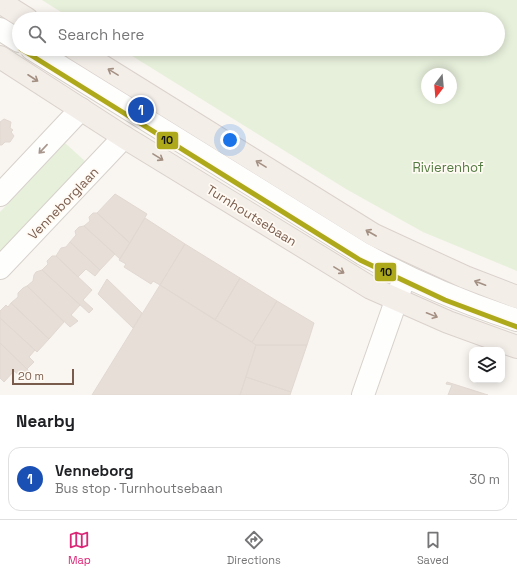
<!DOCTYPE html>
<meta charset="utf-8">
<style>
body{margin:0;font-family:"Space Grotesk",sans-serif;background:#f2f2f2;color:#202124}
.controls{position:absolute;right:12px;bottom:12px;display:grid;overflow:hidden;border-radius:8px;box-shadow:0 2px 10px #0003}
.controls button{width:36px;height:36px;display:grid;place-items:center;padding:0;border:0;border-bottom:1px solid #e0e0e0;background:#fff;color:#202124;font:20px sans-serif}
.compass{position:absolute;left:421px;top:68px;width:36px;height:36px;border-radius:50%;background:#fff;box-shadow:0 2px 10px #0003;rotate:196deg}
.scale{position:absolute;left:12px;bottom:10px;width:62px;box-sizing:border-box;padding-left:4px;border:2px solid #7a5c4d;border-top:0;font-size:11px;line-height:14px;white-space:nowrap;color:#7a5c4d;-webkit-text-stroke:3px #fffaf3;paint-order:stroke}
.you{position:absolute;left:230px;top:140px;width:14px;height:14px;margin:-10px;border:3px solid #fff;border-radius:50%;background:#1a73e8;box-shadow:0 0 0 6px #1a73e833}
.badge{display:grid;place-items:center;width:26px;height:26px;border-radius:50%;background:#db2777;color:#fff;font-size:13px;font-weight:700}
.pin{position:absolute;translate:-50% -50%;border:2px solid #fff;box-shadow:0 1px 4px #0006}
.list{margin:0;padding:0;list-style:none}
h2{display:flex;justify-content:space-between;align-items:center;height:52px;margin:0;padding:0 16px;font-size:17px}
h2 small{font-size:13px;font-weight:400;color:#757577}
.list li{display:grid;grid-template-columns:26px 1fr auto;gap:12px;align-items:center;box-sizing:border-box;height:64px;margin:0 8px 8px;padding:0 8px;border:1px solid #e0e0e0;border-radius:12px}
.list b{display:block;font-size:15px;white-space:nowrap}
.list p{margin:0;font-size:13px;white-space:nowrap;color:#757577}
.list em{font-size:13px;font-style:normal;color:#757577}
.icon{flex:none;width:22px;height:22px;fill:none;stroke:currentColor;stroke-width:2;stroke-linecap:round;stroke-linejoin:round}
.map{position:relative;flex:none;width:517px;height:395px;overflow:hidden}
.search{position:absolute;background:#fff;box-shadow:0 2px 10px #0003;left:12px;right:12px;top:12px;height:44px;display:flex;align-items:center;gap:10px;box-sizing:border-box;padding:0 14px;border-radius:22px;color:#757577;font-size:15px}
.sheet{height:124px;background:#fff}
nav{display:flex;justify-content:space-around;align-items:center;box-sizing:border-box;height:56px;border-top:1px solid #e0e0e0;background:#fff;font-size:11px;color:#757577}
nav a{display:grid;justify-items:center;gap:2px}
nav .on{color:#db2777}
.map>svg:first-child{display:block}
.green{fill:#e7f0db;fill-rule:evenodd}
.building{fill:#e6ded7;stroke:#e2d8d2}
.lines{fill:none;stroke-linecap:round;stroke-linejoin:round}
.minor-casing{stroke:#d7d1cb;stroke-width:24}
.major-casing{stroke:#dad1cc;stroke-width:24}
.minor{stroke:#fefefd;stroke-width:22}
.major{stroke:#f3eee8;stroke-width:22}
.tram-1-casing{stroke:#fffaf3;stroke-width:8}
.tram-1{stroke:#ada91b;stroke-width:5}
.oneway{stroke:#a48f83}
.oneway2{stroke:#a8958b}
.labels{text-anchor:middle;stroke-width:3.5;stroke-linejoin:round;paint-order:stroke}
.park-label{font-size:13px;fill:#537a41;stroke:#fffaf3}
.street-label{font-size:13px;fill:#7a5c4d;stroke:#fffaf3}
.line-badge{stroke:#fffaf3;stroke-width:1.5}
.pale-badge-label{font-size:11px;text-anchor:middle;font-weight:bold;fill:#111}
</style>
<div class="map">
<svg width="517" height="395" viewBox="0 0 517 395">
<rect width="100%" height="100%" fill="#f9f5f0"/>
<!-- green -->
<path class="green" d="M42 0H517V271L423 232 346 189 121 49H498V19H72ZM427 74H451V98H427Z
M65 143 86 162 0 252V212Z"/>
<!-- building -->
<path class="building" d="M4 119 11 122 10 128 13 130 11 132 14 136 10 142H5L2 145H0V122Z
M115 194 147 214 130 243 97 213Z
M93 213H97L130 243 120 259 84 226 90 221 89 217Z
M145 218 185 244 160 285 153 281 151 284 124 267 126 264 119 260Z
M84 226 115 254 100 270 70 242 76 235 75 231 79 227Z
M70 242 100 270 95 276 86 269 78 277 56 256 61 248 66 247Z
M185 244 240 278 215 320 160 285Z
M52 256H56L92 290 83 300 93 309 89 313 42 270 48 264 47 261Z
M42 270 80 305 71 315 78 321 70 327 27 286 33 281 34 275 36 272Z
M240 278 277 301 252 342 215 320Z
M107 279 142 313 133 328 98 294Z
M160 285 256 345 240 395H92Z
M27 286 64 322 49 339 11 303 18 297V293L23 288Z
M277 301 314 323 307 345H256L252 342Z
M11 303 49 339 37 352 0 318V311L6 305 8 307Z
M0 318 35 350 29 357 34 362 27 369 0 343Z
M0 343 30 372 24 379 14 371 4 382 0 378Z
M256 345H307L291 392 246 377Z
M246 377 291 392 290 395H240Z
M447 382 488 395H448L452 385 446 384Z"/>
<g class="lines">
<defs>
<path id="minor" d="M0 29 19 41
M32 49 363 254C412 281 464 303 517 320
M0 195 81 109
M0 268 124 137
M363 395 403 281"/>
<path id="major" d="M0 2 27 19
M75 49 374 235 465 277 517 297
M0 57 124 137 371 288 448 322 517 347"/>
</defs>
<!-- minor casing -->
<use href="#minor" class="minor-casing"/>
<!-- major casing -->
<use href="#major" class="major-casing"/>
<!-- minor -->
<use href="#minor" class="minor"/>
<!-- major -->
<use href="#major" class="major"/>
<defs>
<path id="tram-1" d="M21 49 360 260 445 300 517 327"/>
</defs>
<!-- tram-1 casing -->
<use href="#tram-1" class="tram-1-casing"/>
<!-- tram-1 -->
<use href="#tram-1" class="tram-1"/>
</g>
<!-- one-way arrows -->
<defs><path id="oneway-shaft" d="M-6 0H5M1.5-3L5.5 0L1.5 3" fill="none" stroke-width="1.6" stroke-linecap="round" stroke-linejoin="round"/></defs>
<g class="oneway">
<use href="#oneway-shaft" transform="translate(113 72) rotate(-149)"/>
<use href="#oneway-shaft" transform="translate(33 78) rotate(33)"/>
<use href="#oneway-shaft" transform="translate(158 157) rotate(32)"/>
<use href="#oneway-shaft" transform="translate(261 164) rotate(-148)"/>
<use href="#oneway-shaft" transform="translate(371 233) rotate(-150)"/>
<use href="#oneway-shaft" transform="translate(339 270) rotate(31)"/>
<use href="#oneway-shaft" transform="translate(480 283) rotate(-159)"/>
<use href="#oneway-shaft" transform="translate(432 315) rotate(22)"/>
</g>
<use class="oneway2" href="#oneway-shaft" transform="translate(43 149) rotate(133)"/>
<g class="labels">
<!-- park labels -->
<g class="park-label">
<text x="448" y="172">Rivierenhof</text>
</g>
<!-- street labels -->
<g class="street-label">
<text transform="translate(63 203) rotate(-46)" y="5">Venneborglaan</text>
<text transform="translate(252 215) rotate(32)" y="5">Turnhoutsebaan</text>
</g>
</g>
<g class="line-badge">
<rect x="156" y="131" width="23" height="19" rx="4" fill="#ada91b"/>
<rect x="374" y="262" width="23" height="20" rx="4" fill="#ada91b"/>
</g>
<g class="pale-badge-label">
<text x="167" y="144">10</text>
<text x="386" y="276">10</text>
</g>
</svg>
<div class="controls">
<button><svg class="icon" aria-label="layers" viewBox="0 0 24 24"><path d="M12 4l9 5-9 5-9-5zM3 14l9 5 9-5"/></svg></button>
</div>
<svg class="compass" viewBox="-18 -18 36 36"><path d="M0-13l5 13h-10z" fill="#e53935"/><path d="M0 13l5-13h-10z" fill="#757577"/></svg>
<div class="scale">20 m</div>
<div class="you"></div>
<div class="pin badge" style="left:141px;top:110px;background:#1a4fb4">1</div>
<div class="search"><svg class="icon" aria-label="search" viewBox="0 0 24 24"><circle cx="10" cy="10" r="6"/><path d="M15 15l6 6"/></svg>Search here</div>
</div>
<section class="sheet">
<h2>Nearby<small></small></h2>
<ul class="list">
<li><span class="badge" style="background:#1a4fb4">1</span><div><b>Venneborg</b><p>Bus stop · Turnhoutsebaan</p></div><em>30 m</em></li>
</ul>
</section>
<nav>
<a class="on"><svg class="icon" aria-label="map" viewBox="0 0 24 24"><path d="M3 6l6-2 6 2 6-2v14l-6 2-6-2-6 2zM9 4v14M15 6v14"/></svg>Map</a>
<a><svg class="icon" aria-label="directions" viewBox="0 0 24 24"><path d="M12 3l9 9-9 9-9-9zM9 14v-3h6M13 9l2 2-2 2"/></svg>Directions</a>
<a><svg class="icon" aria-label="saved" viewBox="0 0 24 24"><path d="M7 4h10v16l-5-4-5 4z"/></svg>Saved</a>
</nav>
